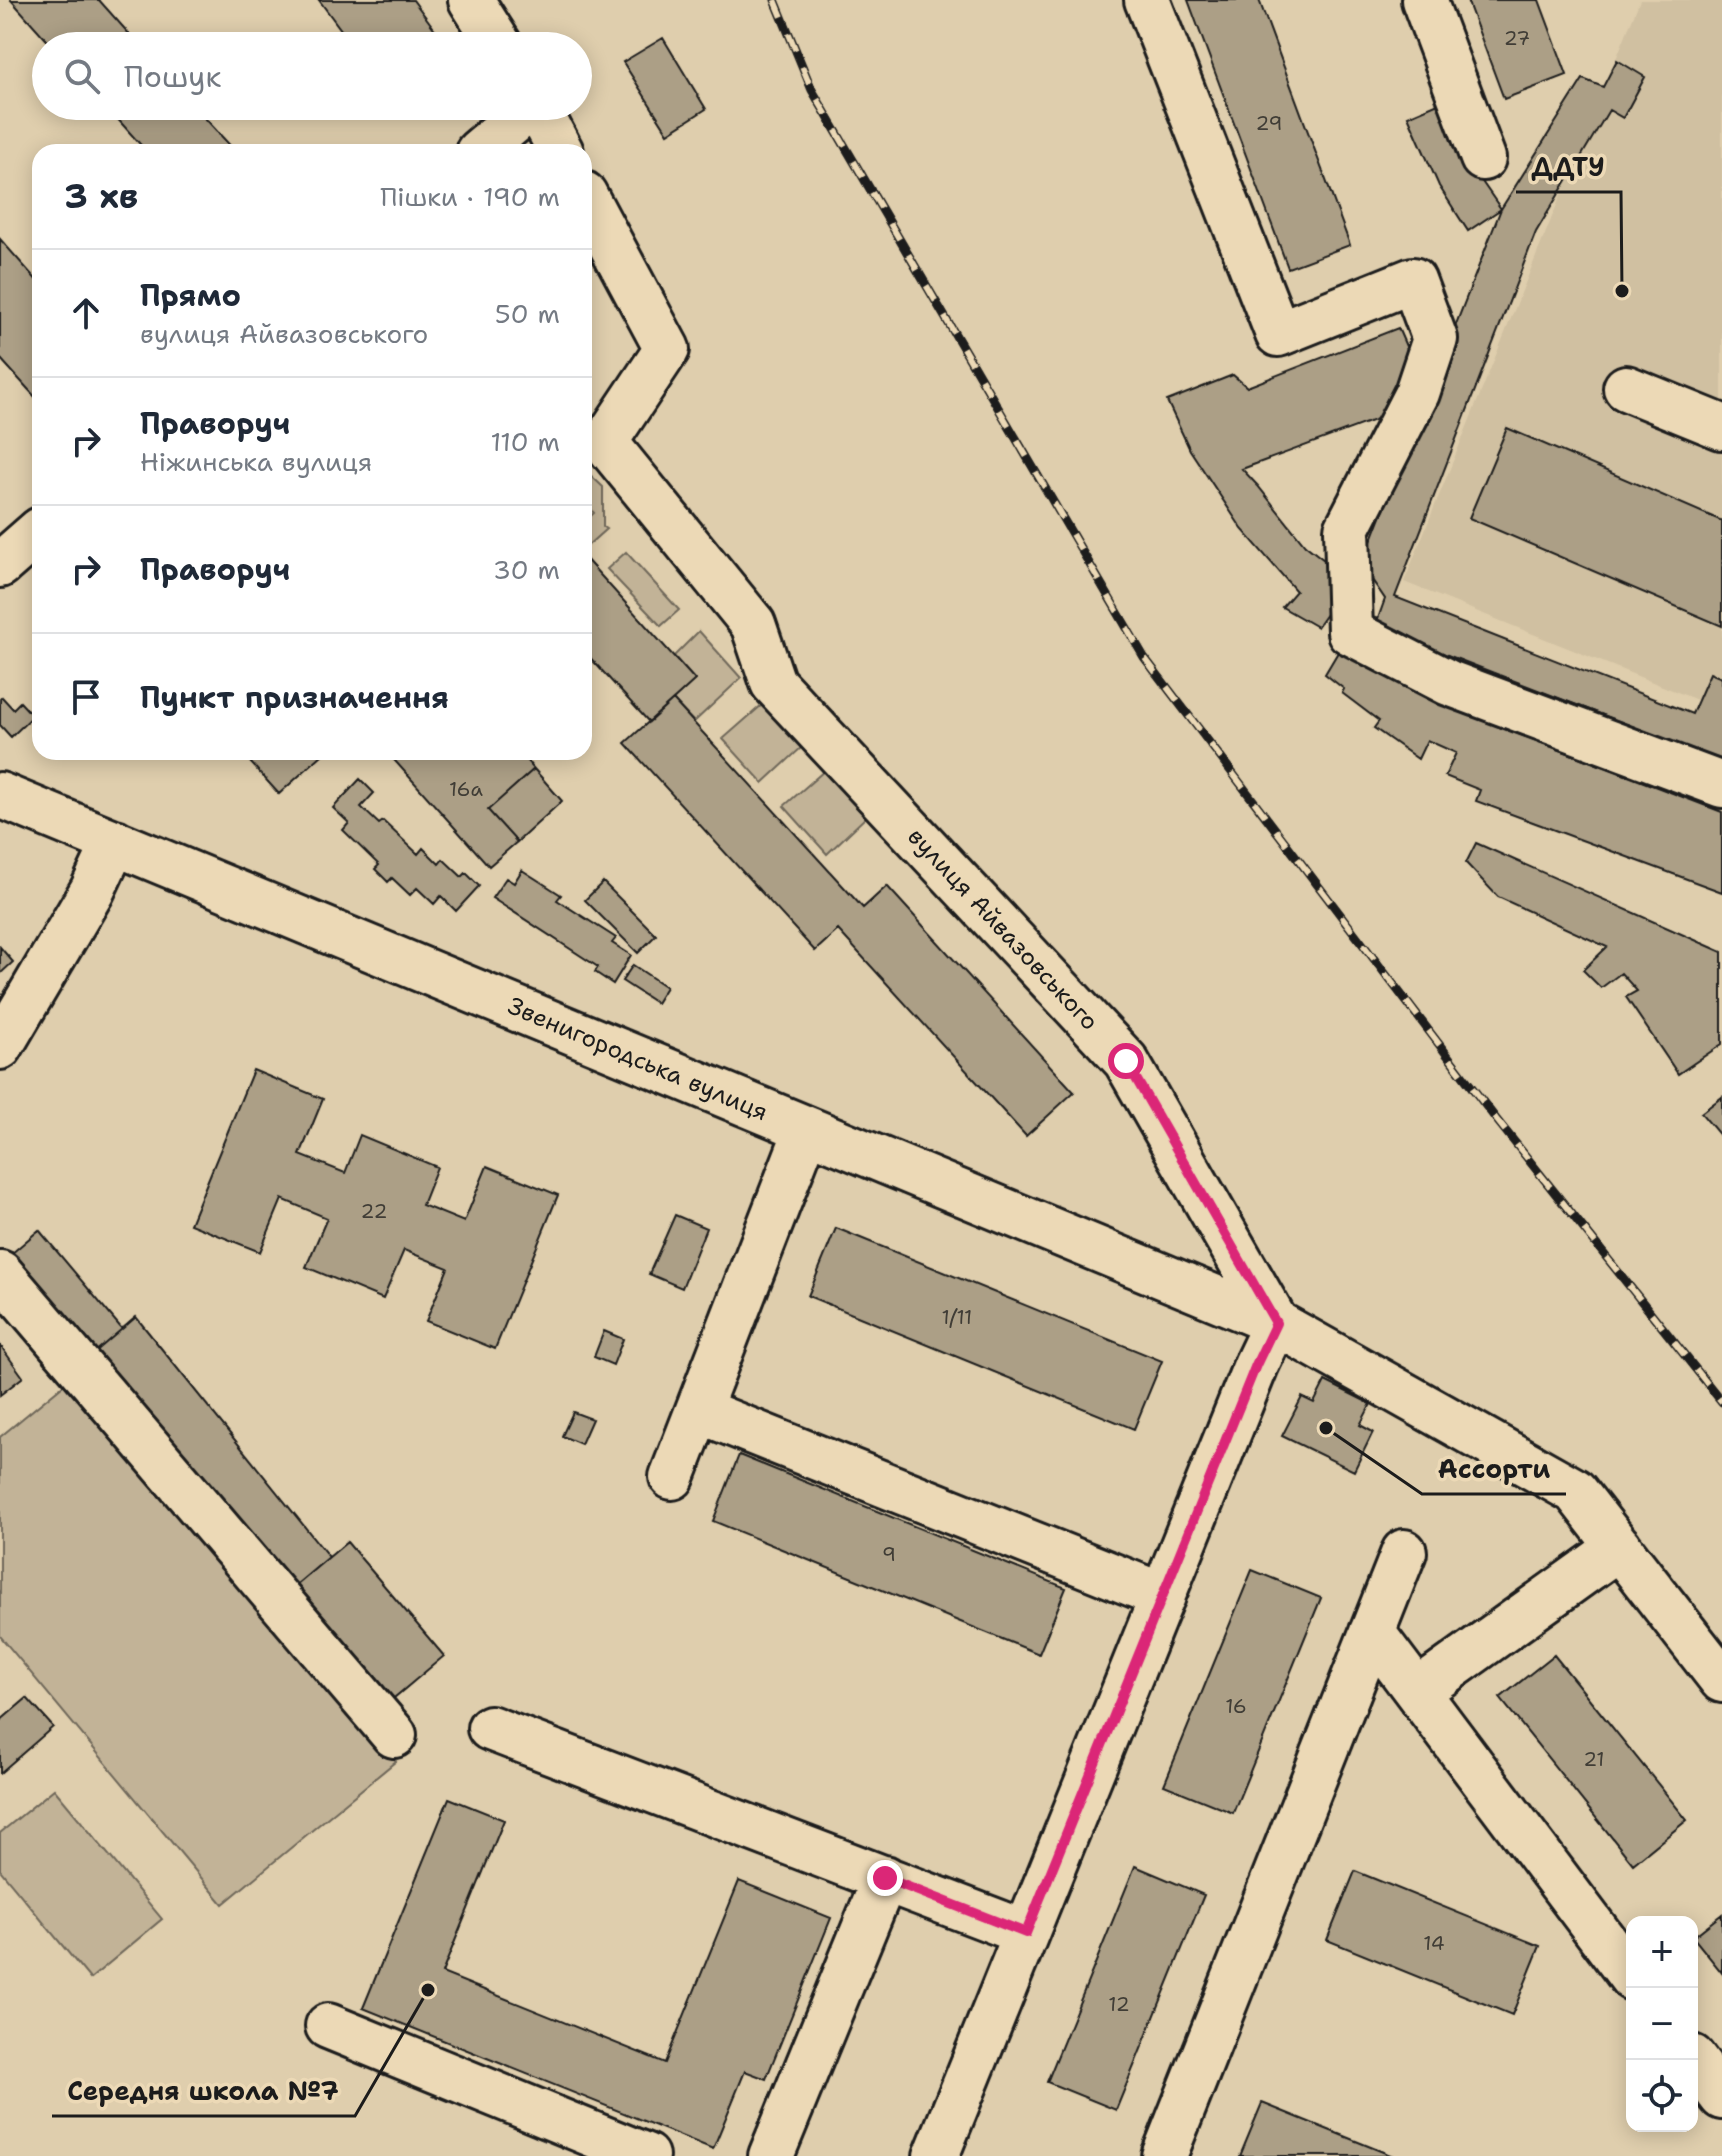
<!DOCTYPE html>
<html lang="uk">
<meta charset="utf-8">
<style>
body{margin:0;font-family:"Shantell Sans",sans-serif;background:#f6f6f7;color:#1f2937}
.controls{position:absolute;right:24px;bottom:24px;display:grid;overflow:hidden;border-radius:16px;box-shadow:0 4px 20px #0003}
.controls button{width:72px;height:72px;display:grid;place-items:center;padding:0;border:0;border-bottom:2px solid #e0e1e3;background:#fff;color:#1f2937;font:40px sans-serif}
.stop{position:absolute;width:24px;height:24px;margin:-18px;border:6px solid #db2777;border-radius:50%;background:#fff}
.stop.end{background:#db2777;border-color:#fff;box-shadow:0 2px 8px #0008}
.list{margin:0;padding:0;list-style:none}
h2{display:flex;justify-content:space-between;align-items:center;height:104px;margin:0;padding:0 32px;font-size:34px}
h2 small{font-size:26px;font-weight:400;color:#747a83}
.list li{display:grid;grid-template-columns:52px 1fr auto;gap:24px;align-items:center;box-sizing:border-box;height:128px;padding:0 32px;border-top:2px solid #e0e1e3}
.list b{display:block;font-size:30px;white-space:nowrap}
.list p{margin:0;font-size:26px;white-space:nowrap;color:#747a83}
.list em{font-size:26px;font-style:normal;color:#747a83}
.icon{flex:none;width:44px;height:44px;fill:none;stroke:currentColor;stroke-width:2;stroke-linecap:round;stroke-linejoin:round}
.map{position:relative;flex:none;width:1722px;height:2156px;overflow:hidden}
.search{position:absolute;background:#fff;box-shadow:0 4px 20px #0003;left:32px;top:32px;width:560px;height:88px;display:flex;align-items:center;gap:20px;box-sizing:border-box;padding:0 28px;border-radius:44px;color:#747a83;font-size:30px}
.panel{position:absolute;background:#fff;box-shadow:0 4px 20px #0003;left:32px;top:144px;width:560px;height:616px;border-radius:24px}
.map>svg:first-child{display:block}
.built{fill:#d0c0a1}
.green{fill:#c2b397;stroke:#6f685a;stroke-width:2}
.building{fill:#ac9f86;stroke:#1c1c1c;stroke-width:2}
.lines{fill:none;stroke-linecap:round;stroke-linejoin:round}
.minor-casing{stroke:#1c1c1c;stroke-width:50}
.minor{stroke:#ecd9b6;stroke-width:44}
.rail-casing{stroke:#1c1c1c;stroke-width:9}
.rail{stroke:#ecd9b6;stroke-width:6;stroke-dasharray:18;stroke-linecap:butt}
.route{stroke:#db2777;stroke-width:10}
.labels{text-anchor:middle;stroke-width:7;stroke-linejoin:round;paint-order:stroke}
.number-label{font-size:20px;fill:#403d36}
.street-label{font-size:24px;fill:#1c1c1c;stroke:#ecd9b6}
.leader{fill:none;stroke:#1c1c1c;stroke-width:3}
.callout-dot{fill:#1c1c1c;stroke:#ecd9b6;stroke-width:3}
.callout-label{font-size:26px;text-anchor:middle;font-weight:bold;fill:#1c1c1c;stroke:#ecd9b6;stroke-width:7;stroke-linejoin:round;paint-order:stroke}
</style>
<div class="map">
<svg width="1722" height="2156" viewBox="0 0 1722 2156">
<rect width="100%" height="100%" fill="#dfcead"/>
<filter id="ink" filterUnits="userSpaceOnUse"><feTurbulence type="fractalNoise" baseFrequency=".0125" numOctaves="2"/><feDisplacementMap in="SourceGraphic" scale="16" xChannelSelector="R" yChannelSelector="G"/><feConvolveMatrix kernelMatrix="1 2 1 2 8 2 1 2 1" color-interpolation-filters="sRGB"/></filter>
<g filter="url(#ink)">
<!-- built -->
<path class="built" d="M1640 0H1722V710L1404 582Z"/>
<!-- green -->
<path class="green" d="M585 470 603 487V527L606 529 587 546 584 543V522L594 513 584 501Z
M626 552 679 610 661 626 607 569Z
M699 631 741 678 694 722 673 700 695 680 674 656Z
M763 704 802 747 763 783 723 739Z
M824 771 866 817 827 854 784 806Z
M74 1376 396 1761 223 1904 0 1636V1437Z
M54 1789 162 1919 90 1979 0 1870V1833Z"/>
<!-- building -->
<path class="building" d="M11 0H99L140 46H52Z
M319 0H413L439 35 424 46H353Z
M1188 0H1259L1350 245 1288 268Z
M1467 0H1539L1567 75 1504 99Z
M663 38 706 109 668 133 623 62Z
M1617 60 1645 77 1623 118 1609 110 1536 232 1395 597 1692 714 1710 673 1722 678V761L1375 627 1385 599 1362 565 1501 209 1583 79 1603 87Z
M1445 100 1476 173 1501 209 1468 231 1439 186 1408 116Z
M106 106H194L236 152H147Z
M0 239 40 284V396L37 399 0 358Z
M1398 328 1415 367 1388 415 1242 469 1258 486 1305 545 1338 571 1342 591 1317 627 1282 607 1296 591 1242 529 1190 450 1167 401 1233 375 1247 387Z
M1507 428 1722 521V626L1469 518Z
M584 557 695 680 649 722 584 651Z
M1344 642 1440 704 1722 812V892L1476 801 1480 790 1445 776 1456 753 1427 740 1418 759 1374 728 1379 721 1342 693 1344 689 1325 674Z
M2 697 13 709 20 702 33 716 11 737 0 725V699Z
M673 700 863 908 887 886 1074 1092 1026 1136 838 930 815 951 625 743Z
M241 752H321L323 754 279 794Z
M387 752H519L534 769 488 810 517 842 489 866Z
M534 769 562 801 517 842 488 810Z
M360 779 374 793 361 807 379 824 383 821 418 854 423 848 439 864 443 859 462 877 466 873 479 886 456 911 441 896 434 904 417 888 410 895 392 878 388 882 375 869 379 865 343 830 349 823 333 808Z
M1476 843 1722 952V1044L1678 1074 1626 997 1637 991 1621 973 1601 988 1583 970 1607 947 1498 897 1466 863Z
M522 870 561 895 557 900 616 938 612 943 631 955 613 984 595 972 598 967 492 898 506 878 514 883Z
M603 882 656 935 638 953 585 900Z
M0 947 13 962 0 974Z
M633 965 666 987 656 1003 622 981Z
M253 1070 323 1099 300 1155 345 1173 360 1135 437 1167 422 1205 464 1222 487 1166 558 1195 495 1349 426 1321 448 1268 404 1250 383 1299 306 1267 327 1218 282 1199 260 1252 190 1224Z
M1722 1097V1138L1701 1113Z
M675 1215 706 1228 682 1288 649 1274Z
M836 1228 1162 1361 1134 1429 808 1296Z
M39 1230 122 1329 94 1353 4 1260Z
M136 1317 329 1557 291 1589 94 1353Z
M604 1331 623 1339 613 1365 594 1357Z
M0 1345 23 1377 0 1395Z
M1325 1381 1371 1404 1360 1425 1373 1432 1354 1471 1282 1436 1302 1397 1314 1403Z
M573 1412 592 1419 581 1444 562 1436Z
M739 1455 1066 1588 1039 1654 713 1521Z
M347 1542 444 1656 388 1703 291 1589Z
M1252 1570 1321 1598 1233 1813 1164 1785Z
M1554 1655 1687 1820 1633 1864 1500 1698Z
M27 1698 53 1727 0 1773V1721Z
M449 1798 504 1820 442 1973 665 2063 739 1881 831 1918 766 2079 745 2071 713 2149 363 2008Z
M1135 1866 1204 1895 1116 2110 1047 2082Z
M1355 1871 1540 1946 1512 2015 1327 1940Z
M1722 1914V1973L1693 1937Z
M1262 2103 1393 2156H1240Z"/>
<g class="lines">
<defs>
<path id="minor" d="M471 0 500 46
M1147 0 1278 334 1413 280 1435 339 1417 393 1347 529 1350 632 1449 683 1722 785
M1424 0 1483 158
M537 106 561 152
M478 152 532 106
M584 194 667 349 605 442 753 624 773 683 1126 1061 1276 1323 1575 1491 1722 1680
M1626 388 1722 427
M0 565 40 530
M0 795 1276 1323 1256 1365 936 2156
M0 1047 92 891 115 842
M0 1273 394 1735
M698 1410 1163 1596
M672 1477 807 1129
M1372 1632 1632 1978
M1417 1692 1619 1547
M490 1728 1026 1933
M328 2026 646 2156
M1692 2057 1722 2097
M771 2156 885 1878
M1164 2156 1404 1552"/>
</defs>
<!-- minor casing -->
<use href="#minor" class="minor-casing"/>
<!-- minor -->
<use href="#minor" class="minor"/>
<defs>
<path id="rail" d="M775 0 812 90 1144 657 1496 1119 1722 1402"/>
</defs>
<!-- rail casing -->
<use href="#rail" class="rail-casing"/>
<!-- rail -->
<use href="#rail" class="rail"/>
</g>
</g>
<g class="lines" filter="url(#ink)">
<!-- route -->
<path class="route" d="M885 1878 1026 1933 1256 1365 1276 1323 1126 1061"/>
</g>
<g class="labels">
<!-- number labels -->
<g class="number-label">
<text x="1517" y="45">27</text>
<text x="1269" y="130">29</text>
<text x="466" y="796">16а</text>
<text x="374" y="1218">22</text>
<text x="957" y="1324">1/11</text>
<text x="889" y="1561">9</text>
<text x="1236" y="1713">16</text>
<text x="1594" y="1766">21</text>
<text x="1434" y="1950">14</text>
<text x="1119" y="2011">12</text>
</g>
<!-- street labels -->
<g class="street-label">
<text transform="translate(1003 929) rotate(47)" y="8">вулиця Айвазовського</text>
<text transform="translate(638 1059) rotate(23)" y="8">Звенигородська вулиця</text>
</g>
</g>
<!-- callouts -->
<path class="leader" d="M1622 291L1621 192H1516M1326 1428L1422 1494H1566M428 1990L355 2116H52"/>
<g class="callout-dot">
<circle cx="1622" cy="291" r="8"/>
<circle cx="1326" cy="1428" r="8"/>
<circle cx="428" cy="1990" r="8"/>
</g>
<g class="callout-label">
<text x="1568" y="176">ДДТУ</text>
<text x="1494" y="1478">Ассорти</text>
<text x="203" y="2100">Середня школа №7</text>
</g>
</svg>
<div class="controls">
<button>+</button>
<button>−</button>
<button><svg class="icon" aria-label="locate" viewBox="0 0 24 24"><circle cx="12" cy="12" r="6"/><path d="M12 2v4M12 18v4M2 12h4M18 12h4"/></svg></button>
</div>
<div class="stop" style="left:1126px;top:1061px"></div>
<div class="stop end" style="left:885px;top:1878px"></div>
<div class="search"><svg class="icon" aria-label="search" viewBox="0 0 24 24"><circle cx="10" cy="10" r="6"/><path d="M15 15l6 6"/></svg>Пошук</div>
<section class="panel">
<h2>3 хв<small>Пішки · 190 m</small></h2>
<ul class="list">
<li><svg class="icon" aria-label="ahead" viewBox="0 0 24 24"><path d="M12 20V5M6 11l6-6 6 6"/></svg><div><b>Прямо</b><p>вулиця Айвазовського</p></div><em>50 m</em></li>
<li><svg class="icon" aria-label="right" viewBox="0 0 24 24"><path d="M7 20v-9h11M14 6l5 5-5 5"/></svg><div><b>Праворуч</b><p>Ніжинська вулиця</p></div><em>110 m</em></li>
<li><svg class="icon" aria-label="right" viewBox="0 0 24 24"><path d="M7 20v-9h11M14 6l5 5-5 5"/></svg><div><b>Праворуч</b></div><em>30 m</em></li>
<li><svg class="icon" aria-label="arrive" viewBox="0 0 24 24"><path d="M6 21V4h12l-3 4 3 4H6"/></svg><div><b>Пункт призначення</b></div></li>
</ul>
</section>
</div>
